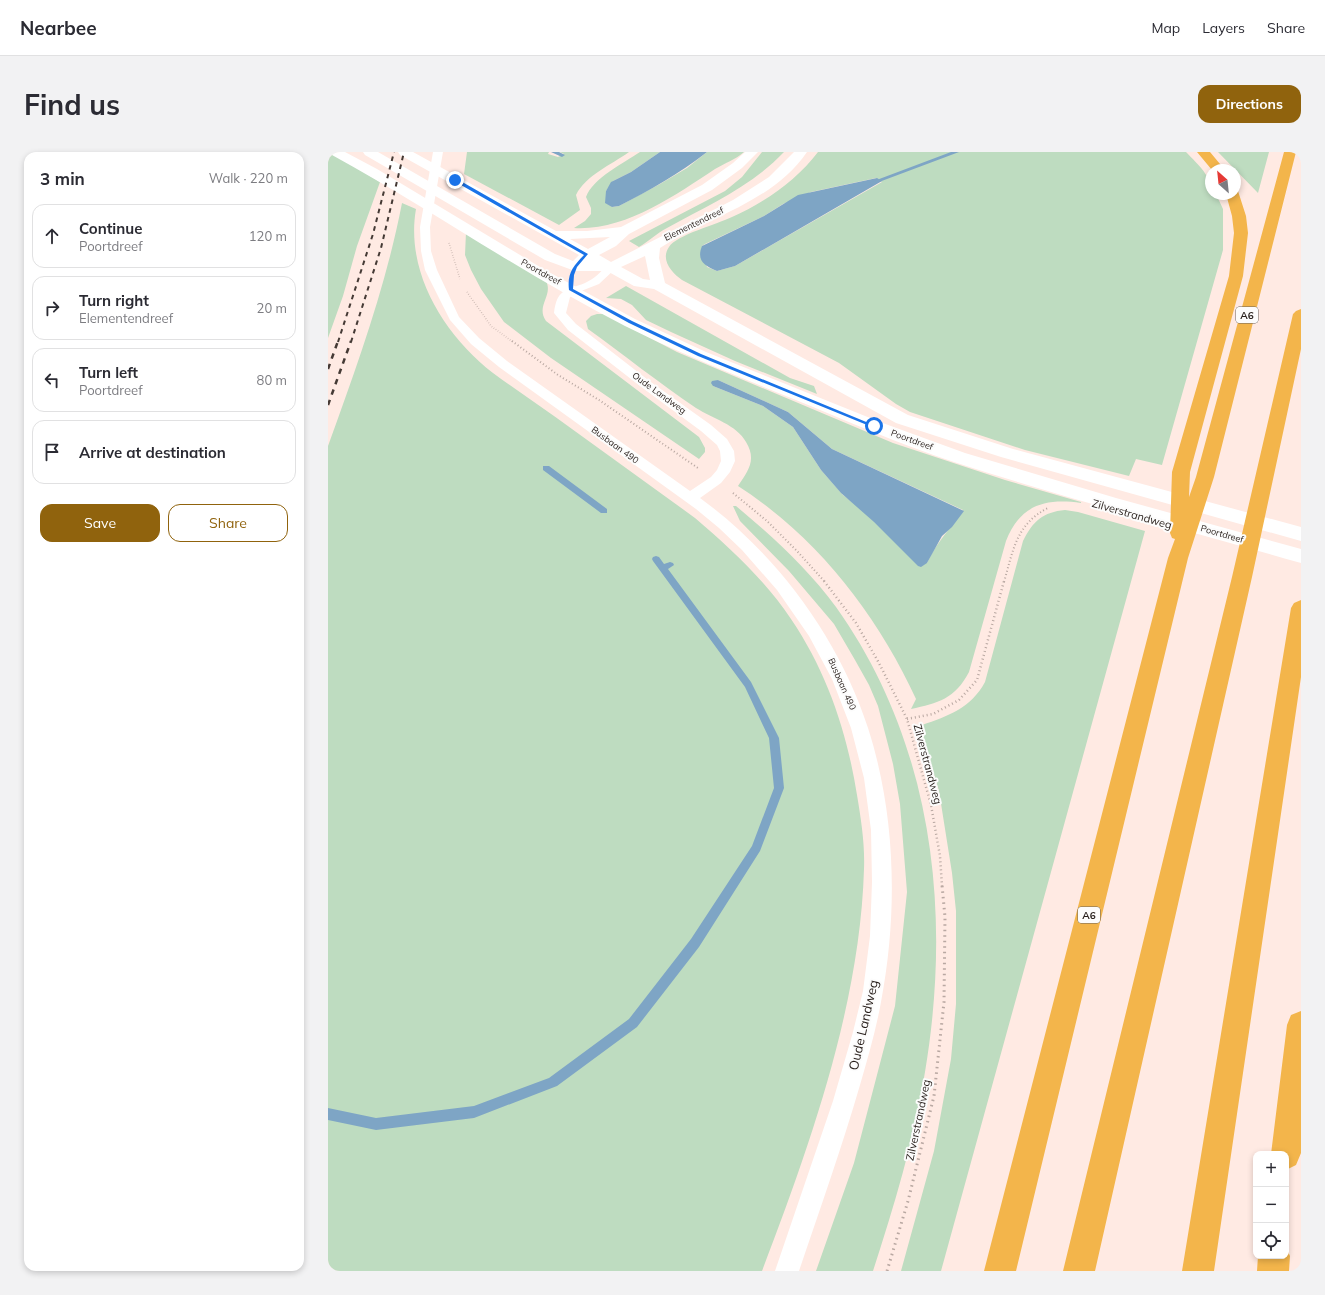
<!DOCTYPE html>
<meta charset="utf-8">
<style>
body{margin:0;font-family:Mulish,sans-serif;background:#f2f2f3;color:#2b2b33}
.controls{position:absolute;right:12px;bottom:12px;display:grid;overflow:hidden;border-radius:8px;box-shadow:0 2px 6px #0003}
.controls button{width:36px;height:36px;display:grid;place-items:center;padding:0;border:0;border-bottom:1px solid #e1e1e2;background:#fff;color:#2b2b33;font:20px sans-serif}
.compass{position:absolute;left:877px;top:12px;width:36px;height:36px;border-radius:50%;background:#fff;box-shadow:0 2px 6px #0003;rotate:333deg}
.stop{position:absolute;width:12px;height:12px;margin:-9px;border:3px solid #1a73e8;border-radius:50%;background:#fff}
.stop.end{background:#1a73e8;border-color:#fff;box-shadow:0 1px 4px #0008}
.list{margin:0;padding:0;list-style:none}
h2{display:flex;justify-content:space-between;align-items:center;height:52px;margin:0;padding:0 16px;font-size:17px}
h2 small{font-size:13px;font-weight:400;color:#7c7c81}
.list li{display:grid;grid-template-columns:26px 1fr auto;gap:12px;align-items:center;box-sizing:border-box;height:64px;margin:0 8px 8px;padding:0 8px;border:1px solid #e1e1e2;border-radius:12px}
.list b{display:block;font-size:15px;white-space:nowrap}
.list p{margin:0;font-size:13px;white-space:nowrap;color:#7c7c81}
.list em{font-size:13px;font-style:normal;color:#7c7c81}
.actions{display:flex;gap:8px;padding:12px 16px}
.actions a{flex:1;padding:9px 0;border:1px solid #90630d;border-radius:12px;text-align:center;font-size:14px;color:#90630d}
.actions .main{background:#90630d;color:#fff}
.icon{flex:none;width:22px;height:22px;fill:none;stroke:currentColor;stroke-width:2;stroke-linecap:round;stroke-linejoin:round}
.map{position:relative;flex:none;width:973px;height:1119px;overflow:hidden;border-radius:12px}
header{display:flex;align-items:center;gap:24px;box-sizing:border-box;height:56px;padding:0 20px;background:#fff;border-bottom:1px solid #e1e1e2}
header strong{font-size:19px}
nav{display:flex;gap:22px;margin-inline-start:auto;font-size:14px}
.intro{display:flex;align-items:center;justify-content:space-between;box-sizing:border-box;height:96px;padding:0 24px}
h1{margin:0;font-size:28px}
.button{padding:10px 18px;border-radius:12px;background:#90630d;color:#fff;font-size:14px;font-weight:700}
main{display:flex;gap:24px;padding:0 24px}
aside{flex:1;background:#fff;border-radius:12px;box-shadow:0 2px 6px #0003}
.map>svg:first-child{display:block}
.green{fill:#bedcc0;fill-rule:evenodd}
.water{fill:#7ea5c5}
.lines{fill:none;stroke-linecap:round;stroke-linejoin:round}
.stream{fill:#7ea5c5;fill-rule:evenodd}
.path-far3{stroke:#b9a8a2;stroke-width:1.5;stroke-dasharray:0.5 2;stroke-linecap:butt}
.path-far2{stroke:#b9a8a2;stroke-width:2;stroke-dasharray:1 2.5;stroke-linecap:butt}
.path-far1{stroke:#b9a8a2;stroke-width:2.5;stroke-dasharray:1 3;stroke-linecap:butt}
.path{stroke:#b9a8a2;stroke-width:3;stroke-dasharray:1.5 4;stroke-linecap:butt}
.service{fill:#fff;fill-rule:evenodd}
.secondary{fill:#fff;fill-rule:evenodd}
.motorway{fill:#f3b54b;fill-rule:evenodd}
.rail-far1{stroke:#453a35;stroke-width:2;stroke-dasharray:4.5 4.5;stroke-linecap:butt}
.rail{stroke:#453a35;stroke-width:2.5;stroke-dasharray:5.5 5.5;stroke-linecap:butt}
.route{fill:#1a73e8}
.labels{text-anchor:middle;stroke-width:4;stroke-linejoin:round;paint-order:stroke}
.far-street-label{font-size:9px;fill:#271e1a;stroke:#fcfcfc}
.shield{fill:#fcfcfc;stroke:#67615e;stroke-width:1}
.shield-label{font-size:10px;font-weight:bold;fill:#271e1a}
.street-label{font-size:11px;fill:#271e1a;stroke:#fcfcfc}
.near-street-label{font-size:13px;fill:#271e1a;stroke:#fcfcfc}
</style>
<header>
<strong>Nearbee</strong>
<nav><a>Map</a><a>Layers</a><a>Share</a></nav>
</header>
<div class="intro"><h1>Find us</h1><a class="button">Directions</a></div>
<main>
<aside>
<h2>3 min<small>Walk · 220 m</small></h2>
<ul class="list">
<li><svg class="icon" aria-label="ahead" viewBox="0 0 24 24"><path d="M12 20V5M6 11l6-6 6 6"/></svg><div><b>Continue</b><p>Poortdreef</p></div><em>120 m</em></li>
<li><svg class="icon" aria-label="right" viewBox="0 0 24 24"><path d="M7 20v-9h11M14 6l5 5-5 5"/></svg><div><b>Turn right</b><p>Elementendreef</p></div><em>20 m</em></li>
<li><svg class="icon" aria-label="left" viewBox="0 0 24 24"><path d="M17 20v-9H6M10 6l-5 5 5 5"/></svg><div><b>Turn left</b><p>Poortdreef</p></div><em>80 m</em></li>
<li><svg class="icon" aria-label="arrive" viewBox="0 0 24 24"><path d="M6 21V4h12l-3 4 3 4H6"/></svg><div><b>Arrive at destination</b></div></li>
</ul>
<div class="actions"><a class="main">Save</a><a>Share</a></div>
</aside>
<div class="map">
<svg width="973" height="1119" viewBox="0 0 973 1119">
<rect width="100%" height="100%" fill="#ffeae3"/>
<!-- green -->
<path class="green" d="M139 0H221L220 2 230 5 236 2 232 0H301C283 13 258 23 248 43L252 58 231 73 136 22Z
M312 0H332L303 20 285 29 278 39 284 55 291 54 332 32 359 16 379 0H416C407 8 397 11 387 17 346 44 297 79 246 76L257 69 263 62V56L258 45C265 26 296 11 312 0Z
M434 0H456C423 35 380 53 339 76 329 81 321 89 311 95L301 89 397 39 414 25Z
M490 0H858C871 14 883 22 883 42H888L895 57V98L834 313 808 307 801 324 697 298 582 260 568 252 511 211 354 128C344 121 332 108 341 95 348 83 390 72 404 65 436 51 469 28 490 0ZM548 26 554 30 407 114 389 119 379 115 374 94 377 92 436 64 455 52 483 40Z
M890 0H941L930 41Z
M6 2 52 30 29 94 15 144 0 186V5Z
M74 51 88 57C77 120 116 183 165 221 191 240 218 258 244 277 285 307 326 336 367 366 402 396 437 428 463 467 499 520 519 580 529 643 533 667 537 692 536 717 532 853 482 993 434 1119H0V294C29 214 58 134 74 51Z
M138 80 217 127C227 143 207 153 218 169L371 285 377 296V300L371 307 223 206 176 170 153 137 143 118 137 103Z
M298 134 462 226 486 234 489 242 407 209 343 180 318 168 304 153 293 147 278 146Z
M269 162H276L349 200 565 291 677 328 753 350V351C717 346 692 353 678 389L641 520C627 547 610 551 583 557L588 547C549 462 489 385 410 334 420 319 429 308 418 290 409 273 384 266 368 256 331 231 296 203 260 177L258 169 263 164ZM390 228 460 260 504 297 635 358C623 376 608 391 599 411L564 387 533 357 515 343 493 318 465 275 435 254 385 234Z
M405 354H408C444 384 480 417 508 455 605 591 624 759 597 920 586 988 566 1054 545 1119H488L526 1011 567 854 579 740 572 652 565 612 550 554 541 533 527 508 506 472 461 419 412 369Z
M737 358 750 360 817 379 613 1119H573L606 999 623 907 628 852V759L624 721 611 639 594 581V573C620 564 643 556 657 530L695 389C705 369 715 360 737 358Z"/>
<!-- water -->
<path class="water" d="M332 0H379C351 22 322 38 291 54L284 55 277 51 278 39 283 30 303 20Z
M549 26 554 29 407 114 389 119C377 114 368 109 374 94L436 64 470 43Z
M390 228 460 260 504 297 636 359 624 375 614 384 599 411 593 415 590 414 546 370 513 341 493 318 465 275 435 254 385 234 383 231 384 229Z"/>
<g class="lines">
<!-- stream -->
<path class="stream" d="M223 0H231L237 3 234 5Z
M623 0H631L543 33 538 32Z
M215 314H221L279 357V361H273L215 318Z
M328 404 331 405 336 412 342 410 345 411 346 413 340 417 423 530 451 586 456 636 432 699 371 795 309 875 229 934 146 966 48 978 0 968V956L48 966 146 954 221 926 301 867 363 787 424 694 446 636 441 586 417 535 325 409 324 407 325 405Z"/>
<!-- path-far3 -->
<path class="path-far3" d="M121 91 132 127
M139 140 163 174 185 190"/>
<!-- path-far2 -->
<path class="path-far2" d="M184 189 230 223 271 248 370 316
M405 341 439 369 469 399 497 430
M676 430C685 399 688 372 720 356"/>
<!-- path-far1 -->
<path class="path-far1" d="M496 429 528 471 551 511 579 567 603 653 612 704 614 734
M579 567 605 562 631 548 649 528 676 429"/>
<!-- path -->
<path class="path" d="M559 1119 580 1049 606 944 616 850 617 765 614 733"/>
<!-- service -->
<path class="service" d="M105 0H115L102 75 103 99 109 118 131 165 151 186 179 209 362 339 383 325 389 318 393 309 392 299 389 293 373 279 312 234 240 178 226 161C229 137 237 139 257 131 266 127 273 120 279 113H287L289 115 287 117 271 132 248 141 242 145 238 161 248 172 320 228 383 273 399 287 406 299 407 309 402 320 393 331 372 346C449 402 511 486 540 576 568 663 570 761 553 850 548 878 540 905 532 933 514 995 492 1057 471 1119H447L505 949 525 880 535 839 542 784 544 730 543 678 536 626 523 576 504 527 481 484 449 438 414 398 391 376 368 357 171 215 143 192 122 168 97 118 93 99 92 75Z"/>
<!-- secondary -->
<path class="secondary" d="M2 0H17L49 17 217 118 307 167 378 200 552 270 637 301 788 346 973 397V411C857 378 741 347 626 310 571 292 517 268 463 246 407 223 351 201 297 174 196 123 103 57 4 3Z
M35 0H50L227 102 245 109 251 103 72 3 70 0H85L228 79H259L293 75 374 33 405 11 417 0H430L414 16 384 38 301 82 288 94 271 103 283 110 405 48 441 25 466 0H479C444 51 381 64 332 96L331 106 337 131 580 263 685 297 973 375V389L673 305 568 271 326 137 306 134 279 119H247L217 108 37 3ZM282 85 260 97 242 87ZM317 104 322 128 315 127 293 115Z"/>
<!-- motorway -->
<path class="motorway" d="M869 0H882L897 18H884Z
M956 0H968L886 325 860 406 688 1119H656L840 406 847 387 844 386 842 381 844 320 901 124 906 81 904 64 898 42H907V39H910L918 64 920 81 915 124 862 320 861 345 868 325Z
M973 157V197L924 425 767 1119H735L904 425 965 162 968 159Z
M973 448V525L886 1119H854L963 456 966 451Z
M973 859V1001L968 1013 958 1018V1002H943L959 873 963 863Z
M958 1095 962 1104 961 1119H929L930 1104H958Z"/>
<!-- rail-far1 -->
<path class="rail-far1" d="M10 190 45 82 66 0
M23 190 53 96 76 0"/>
<!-- rail -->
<path class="rail" d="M0 217 10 189
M0 253 23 189"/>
</g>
<!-- route -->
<path class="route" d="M126 27H129L260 102 249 115 246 123 245 137 304 169 373 202 548 274 544 275 370 204 301 171 241 138C239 122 245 114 256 103L126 29Z"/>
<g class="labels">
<!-- far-street labels -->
<g class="far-street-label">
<text transform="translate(366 72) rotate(-26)" y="3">Elementendreef</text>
<text transform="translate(213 120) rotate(29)" y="3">Poortdreef</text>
<text transform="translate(331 241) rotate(36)" y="3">Oude Landweg</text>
<text transform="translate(584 288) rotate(20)" y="3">Poortdreef</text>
<text transform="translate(287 293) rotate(36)" y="3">Busbaan 490</text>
<text transform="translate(894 382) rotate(16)" y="3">Poortdreef</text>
<text transform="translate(514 532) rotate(66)" y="3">Busbaan 490</text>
</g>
<!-- shield labels -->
<g class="shield">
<rect x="908" y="155" width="22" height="16" rx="3"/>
<rect x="750" y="755" width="22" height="16" rx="3"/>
</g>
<g class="shield-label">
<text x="919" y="167">A6</text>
<text x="761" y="767">A6</text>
</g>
<!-- street labels -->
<g class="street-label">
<text transform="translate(804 362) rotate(16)" y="4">Zilverstrandweg</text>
<text transform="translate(600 612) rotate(75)" y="4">Zilverstrandweg</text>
<text transform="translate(590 968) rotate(-78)" y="4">Zilverstrandweg</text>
</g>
<!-- near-street labels -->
<g class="near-street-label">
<text transform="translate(535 873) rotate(-77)" y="5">Oude Landweg</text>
</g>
</g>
</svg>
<div class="controls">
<button>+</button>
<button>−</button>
<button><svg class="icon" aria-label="locate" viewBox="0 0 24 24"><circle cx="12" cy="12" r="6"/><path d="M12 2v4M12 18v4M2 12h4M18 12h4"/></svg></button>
</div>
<svg class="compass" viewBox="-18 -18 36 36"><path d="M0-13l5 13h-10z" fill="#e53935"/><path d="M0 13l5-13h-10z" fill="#7c7c81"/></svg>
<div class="stop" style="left:546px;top:274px"></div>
<div class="stop end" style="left:127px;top:28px"></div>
</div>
</main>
